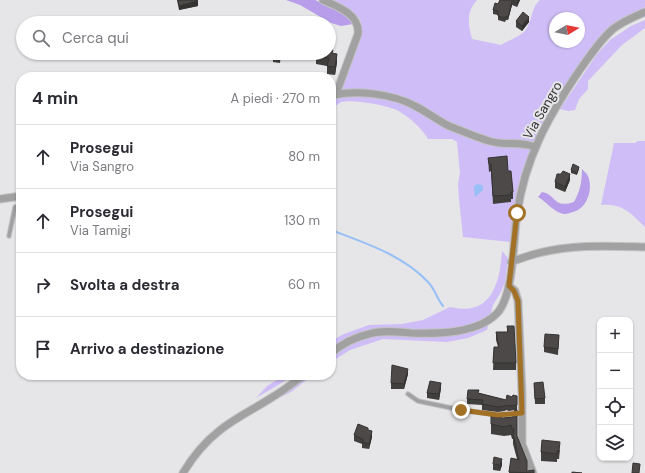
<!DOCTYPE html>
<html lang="it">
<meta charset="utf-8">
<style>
body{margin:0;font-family:"DM Sans",sans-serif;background:#f7f7f7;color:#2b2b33}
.controls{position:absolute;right:12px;bottom:12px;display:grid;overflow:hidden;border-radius:8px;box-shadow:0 1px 3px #0004}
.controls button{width:36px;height:36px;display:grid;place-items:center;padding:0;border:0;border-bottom:1px solid #e1e1e2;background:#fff;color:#2b2b33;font:20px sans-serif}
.compass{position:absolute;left:549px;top:12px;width:36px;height:36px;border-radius:50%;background:#fff;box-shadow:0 1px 3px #0004;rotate:80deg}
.stop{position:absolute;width:12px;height:12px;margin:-9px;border:3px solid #a27126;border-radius:50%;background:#fff}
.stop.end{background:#a27126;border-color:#fff;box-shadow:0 1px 4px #0008}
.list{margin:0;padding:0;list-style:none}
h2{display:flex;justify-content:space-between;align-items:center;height:52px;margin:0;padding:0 16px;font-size:17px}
h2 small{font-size:13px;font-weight:400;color:#7c7c81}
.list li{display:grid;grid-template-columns:26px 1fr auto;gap:12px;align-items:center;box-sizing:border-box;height:64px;padding:0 16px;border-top:1px solid #e1e1e2}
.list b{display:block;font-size:15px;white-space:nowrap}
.list p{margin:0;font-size:13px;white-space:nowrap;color:#7c7c81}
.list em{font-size:13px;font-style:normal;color:#7c7c81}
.icon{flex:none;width:22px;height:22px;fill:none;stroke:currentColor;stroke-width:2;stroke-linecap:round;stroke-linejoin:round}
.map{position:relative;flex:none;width:645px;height:473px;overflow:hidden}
.search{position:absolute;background:#fff;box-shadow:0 1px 3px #0004;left:16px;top:16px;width:320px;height:44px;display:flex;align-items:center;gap:10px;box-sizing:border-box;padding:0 14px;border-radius:22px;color:#7c7c81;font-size:15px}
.panel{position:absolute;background:#fff;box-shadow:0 1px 3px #0004;left:16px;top:72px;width:320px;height:308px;border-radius:16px}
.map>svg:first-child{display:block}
.green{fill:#cfbdf7;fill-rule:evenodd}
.forest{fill:#b79dea}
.water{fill:#97c0f6}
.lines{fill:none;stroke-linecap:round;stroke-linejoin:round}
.stream{stroke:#97c0f6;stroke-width:2}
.lane-casing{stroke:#c2c1c4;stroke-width:5.5}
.street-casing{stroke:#c2c1c4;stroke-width:9}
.lane{stroke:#a2a1a1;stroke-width:3.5}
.street{stroke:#a2a1a1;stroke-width:7}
.wall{fill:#413f3e}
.shaded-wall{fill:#353332}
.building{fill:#4c4948;stroke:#353332}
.route{stroke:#a27126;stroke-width:5}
.labels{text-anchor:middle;stroke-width:4;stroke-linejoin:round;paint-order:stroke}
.street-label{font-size:13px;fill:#323133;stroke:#e6e5e8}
</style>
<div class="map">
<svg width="645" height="473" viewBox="0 0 645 473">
<rect width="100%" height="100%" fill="#e6e5e8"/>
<!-- green -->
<path class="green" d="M327 0H477C466 12 468 24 472 39L501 45C508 41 518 37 524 32 532 24 531 7 540 0H645V7L615 23 591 49 550 110 533 143 525 140 515 142 531 148 517 195 510 242 463 237 459 199 458 184 460 173 457 142 452 139H428C421 127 409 117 397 110 385 105 353 99 341 102 338 104 334 107 331 109V97L361 34C361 29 362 22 359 18 353 11 335 4 327 0ZM555 18H579V42H555Z
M645 20V28L622 45 588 81V89L579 99 575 110 568 111 560 109 597 54 610 40 631 26Z
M638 141H645V227C631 213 622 203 601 205L614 143H635Z
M502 251 508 258 505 282 501 292 493 305 487 330 468 338 447 342 383 339 350 350 331 362V357C349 344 367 336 387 328 362 331 352 336 331 349V341L344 334 369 325 402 324 423 320 450 307C491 317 500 284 502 251Z
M285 375H295L256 398 267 386Z
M308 375H313L291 392 277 399Z"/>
<!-- forest -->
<path class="forest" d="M286 0H315L340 11 353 20V24L341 26 331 23 300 5Z
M582 169C584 171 587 174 588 176 593 188 588 206 576 211 572 212 568 214 564 214 553 212 547 202 538 197L542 192C556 194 553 209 574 202 580 191 582 182 582 169Z"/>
<!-- water -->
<path class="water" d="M478 184 483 186V190L475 197 474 186Z"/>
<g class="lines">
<!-- stream -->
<path class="stream" d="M331 230C365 243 403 255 428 282 435 289 437 299 443 306"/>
<defs>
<path id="lane" d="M9 236 15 207 21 205
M408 394 418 401 461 410 498 415 522 413"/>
<path id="street" d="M323 0C339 7 360 15 358 34L336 94
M331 96C355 89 393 94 415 106 427 112 437 120 449 126 462 131 476 137 489 141 505 146 520 141 535 147
M0 199 21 196
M511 262C519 259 527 256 535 254 571 244 609 246 645 247
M509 286 515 291 518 301 522 393V444L533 473
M331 353C342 344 355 337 369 334 382 330 397 332 411 333 437 334 480 334 499 311 514 291 513 240 517 214 525 158 548 117 579 71 589 57 600 40 613 29 623 21 634 17 645 12
M183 473C192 458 205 442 219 431 235 418 254 409 271 398 283 391 293 383 304 375"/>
</defs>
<!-- lane casing -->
<use href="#lane" class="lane-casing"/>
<!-- street casing -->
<use href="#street" class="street-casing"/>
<!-- lane -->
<use href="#lane" class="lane"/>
<!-- street -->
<use href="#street" class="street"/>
</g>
<!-- wall -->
<path class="wall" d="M177 0H197L198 6 179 10Z
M500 0H520L517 7 512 5 508 20H506L505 22 498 20V15L493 14V10L498 4Z
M516 21 529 22 522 31 516 27Z
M331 50 337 62 335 75 327 74V66L316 64V53Z
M281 53 280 63 273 62V57Z
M488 158 508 171 513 192V199H511V202L493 204 491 171 489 172Z
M579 169 577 175 571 173V170Z
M570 180 565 192 555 188V182Z
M507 326 516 363V370H493L494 347H498L496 340V332H507Z
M559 335 558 355 544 352V347Z
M408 374 404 389H391V383Z
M534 383 545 398V404H535Z
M441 388 439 400 427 398V393Z
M479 393 506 400 512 397 517 396V436L527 471 534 473H509L511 458 517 459 513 444V439H512L511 435 504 436 491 434V416L503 418 513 417 515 410 509 411 506 410 505 411 498 412 482 410V405L467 404V399Z
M368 430 372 437 369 449 362 448V444L354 441V435Z
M560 450 559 459H557V462L541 461V452Z
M493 464 502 465 500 471 493 470Z"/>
<!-- shaded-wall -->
<path class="shaded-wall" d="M518 0H520L517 7V3Z
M198 1V6L179 10V6Z
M512 1V5L508 20V17Z
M529 17V22L522 31V26Z
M337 54V62L335 75V67Z
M570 174V180L565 192V187Z
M408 369V374L404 389V384Z
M441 383V388L439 400V394Z
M372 431V437L369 449V444Z
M502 459V465L500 471V465Z"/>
<!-- building -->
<path class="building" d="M178 0H197L198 1 179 6Z
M500 0H518L517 3 512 1 508 17 506 16 505 18 498 16V11L493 10 495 3 498 4Z
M523 12 529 17 522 26 516 21Z
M329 44 331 45 330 49 333 50 332 53 337 54 335 67 327 66 329 58 316 56V53H329Z
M273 53H280V57H273Z
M507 156 508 171H511L513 192H511V195L493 196 491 164H489L488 158Z
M573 164 579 167 577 173 571 170Z
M563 171 570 174 565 187 555 182 557 174H561Z
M507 326H514L516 363H493L494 347H499L496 332H508Z
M545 334 559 335 558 349 544 347Z
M392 365 408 369 404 384 391 383Z
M430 381 441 383 439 394 427 393Z
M543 382 545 398 535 399 534 383Z
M468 390H479L478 393 506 400 507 395 512 397 513 395 517 396V405L509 406 506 405 505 406 498 407 482 404 483 400 467 399Z
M515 409 517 410V436L527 461V471L534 470V473L509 472 511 458 519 460 513 434 514 429H512L511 425 504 427 491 424V416L503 418 513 417Z
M358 424 368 428V430L372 431 369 444 362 442 364 440 354 435Z
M542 440 560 442 559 451H557V454L541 452Z
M494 457 502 459 500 465 493 464Z
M633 463 640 464 639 473H632Z
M572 472 582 473H572Z"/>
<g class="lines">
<!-- route -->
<path class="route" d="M461 410 498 415 522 413 518 301 514 291 509 286 517 213"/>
</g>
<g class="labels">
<!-- street labels -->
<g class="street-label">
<text transform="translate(542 110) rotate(-60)" y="5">Via Sangro</text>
</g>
</g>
</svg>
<div class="controls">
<button>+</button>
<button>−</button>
<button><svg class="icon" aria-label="locate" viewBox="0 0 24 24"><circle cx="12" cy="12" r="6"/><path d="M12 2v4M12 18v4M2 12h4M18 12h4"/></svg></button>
<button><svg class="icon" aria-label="layers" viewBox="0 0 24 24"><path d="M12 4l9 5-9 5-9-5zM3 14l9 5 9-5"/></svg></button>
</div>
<svg class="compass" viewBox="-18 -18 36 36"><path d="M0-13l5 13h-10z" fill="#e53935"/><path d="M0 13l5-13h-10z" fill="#7c7c81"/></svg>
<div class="stop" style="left:517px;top:213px"></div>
<div class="stop end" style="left:461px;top:410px"></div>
<div class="search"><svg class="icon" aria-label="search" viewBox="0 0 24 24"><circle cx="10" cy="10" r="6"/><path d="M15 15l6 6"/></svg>Cerca qui</div>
<section class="panel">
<h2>4 min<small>A piedi · 270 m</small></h2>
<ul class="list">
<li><svg class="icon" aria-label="ahead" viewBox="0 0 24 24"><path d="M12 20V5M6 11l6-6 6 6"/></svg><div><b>Prosegui</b><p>Via Sangro</p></div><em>80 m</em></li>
<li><svg class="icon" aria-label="ahead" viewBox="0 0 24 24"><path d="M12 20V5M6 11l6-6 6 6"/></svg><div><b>Prosegui</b><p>Via Tamigi</p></div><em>130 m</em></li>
<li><svg class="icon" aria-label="right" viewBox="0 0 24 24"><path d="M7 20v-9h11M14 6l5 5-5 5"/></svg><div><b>Svolta a destra</b></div><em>60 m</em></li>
<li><svg class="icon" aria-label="arrive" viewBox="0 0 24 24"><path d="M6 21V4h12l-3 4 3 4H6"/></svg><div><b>Arrivo a destinazione</b></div></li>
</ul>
</section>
</div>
